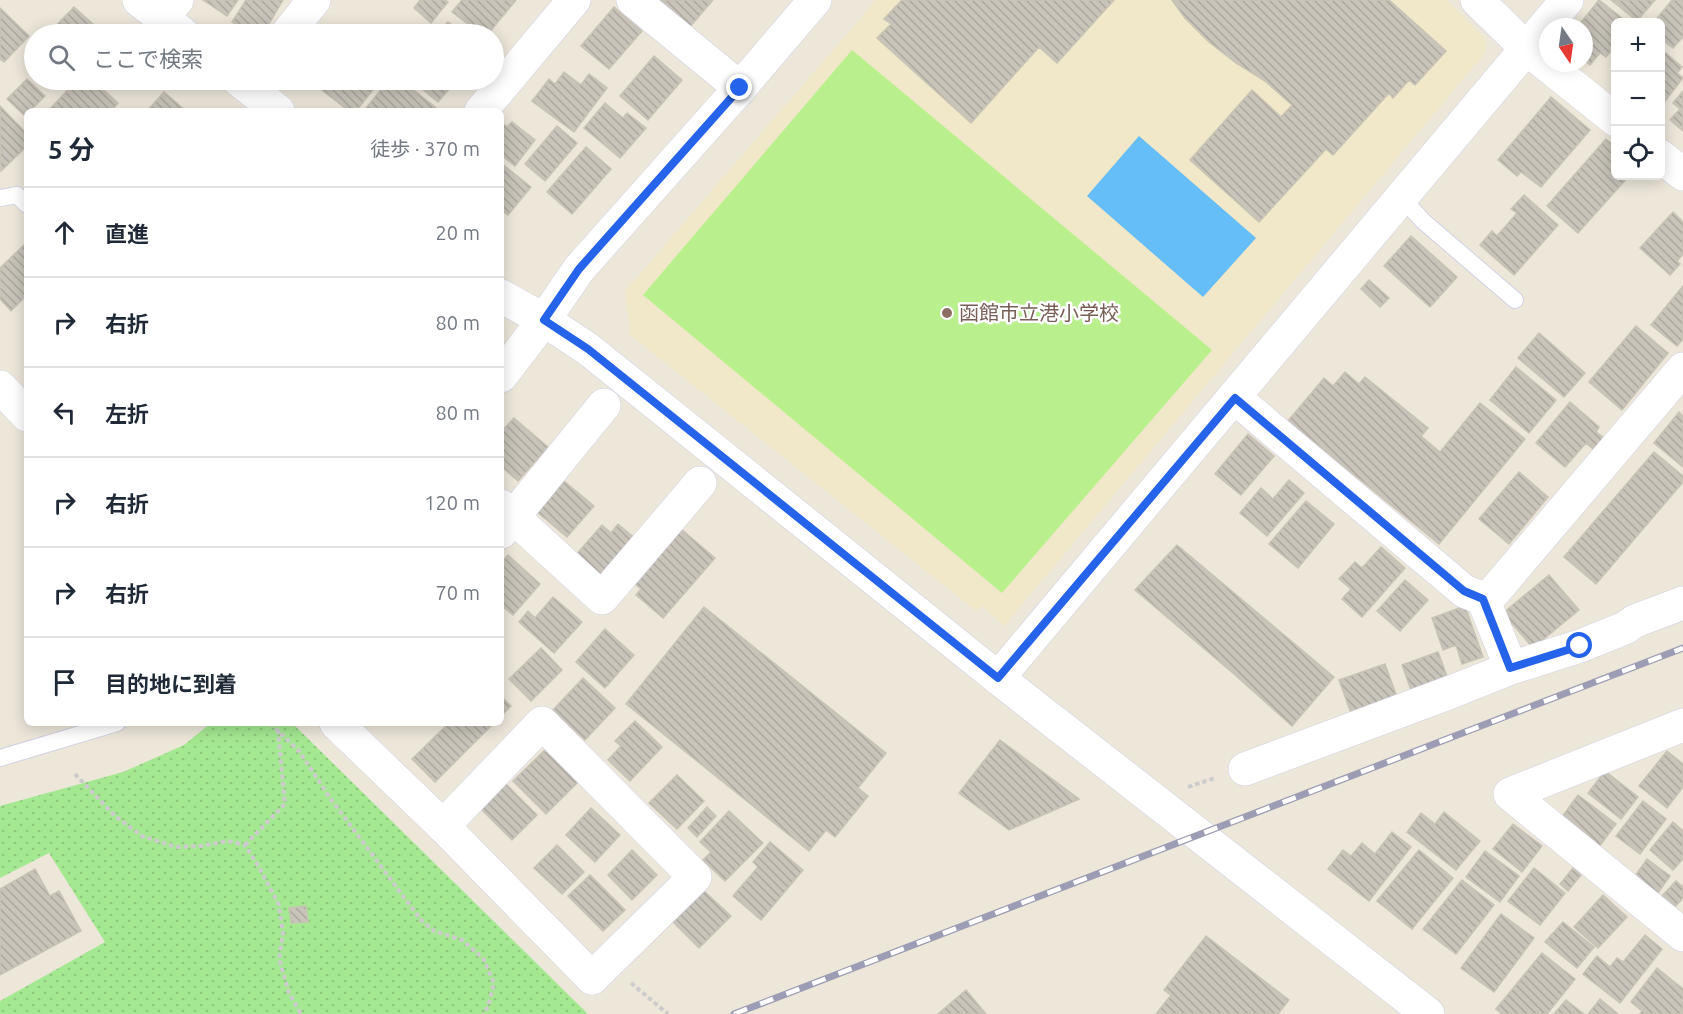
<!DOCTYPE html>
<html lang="ja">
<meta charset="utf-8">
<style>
body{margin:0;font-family:Ubuntu,"Noto Sans JP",sans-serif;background:#f2f2f3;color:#1f2937}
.controls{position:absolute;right:18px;top:18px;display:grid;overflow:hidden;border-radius:9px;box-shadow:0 3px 15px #0003}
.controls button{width:54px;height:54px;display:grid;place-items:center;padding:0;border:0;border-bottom:2px solid #e0e1e3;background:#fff;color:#1f2937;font:30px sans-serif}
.compass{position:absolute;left:1539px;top:18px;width:54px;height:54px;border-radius:50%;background:#fff;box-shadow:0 3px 15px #0003;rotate:167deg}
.stop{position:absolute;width:18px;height:18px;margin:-14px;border:4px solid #2563eb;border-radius:50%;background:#fff}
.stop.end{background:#2563eb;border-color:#fff;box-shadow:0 2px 6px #0008}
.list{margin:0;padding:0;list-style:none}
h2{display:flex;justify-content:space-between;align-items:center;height:78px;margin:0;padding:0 24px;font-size:26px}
h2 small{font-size:20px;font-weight:400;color:#747a83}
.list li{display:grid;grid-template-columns:39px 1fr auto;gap:18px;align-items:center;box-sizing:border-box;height:90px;padding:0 24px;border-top:2px solid #e0e1e3}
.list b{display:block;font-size:22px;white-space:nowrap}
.list em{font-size:20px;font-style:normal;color:#747a83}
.icon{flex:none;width:33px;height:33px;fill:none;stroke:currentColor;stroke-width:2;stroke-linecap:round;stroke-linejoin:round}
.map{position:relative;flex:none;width:1683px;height:1014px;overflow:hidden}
.search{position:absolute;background:#fff;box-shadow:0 3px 15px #0003;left:24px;top:24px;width:480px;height:66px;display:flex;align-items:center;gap:15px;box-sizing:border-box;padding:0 21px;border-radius:33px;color:#747a83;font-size:22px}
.panel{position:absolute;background:#fff;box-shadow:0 3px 15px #0003;left:24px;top:108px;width:480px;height:618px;border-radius:9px}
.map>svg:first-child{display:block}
.education{fill:#f0e8c8}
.park{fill:url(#park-dots)}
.pitch{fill:#b9f08d}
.water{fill:#65bef7}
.building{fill:url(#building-back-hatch);stroke:#c8c3b4;stroke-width:1.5}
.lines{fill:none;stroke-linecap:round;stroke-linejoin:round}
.service-casing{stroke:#cfd0e4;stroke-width:18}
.minor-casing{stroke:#cfd0e4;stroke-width:34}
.tertiary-casing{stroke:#cfd0e4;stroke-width:34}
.path{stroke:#ccc;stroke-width:4;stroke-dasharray:4.5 3;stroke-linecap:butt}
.service{stroke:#fff;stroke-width:16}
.minor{stroke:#fff;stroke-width:33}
.tertiary{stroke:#fff;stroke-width:33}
.rail-casing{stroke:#9c9db5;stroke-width:7}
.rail{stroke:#fff;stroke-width:4.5;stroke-dasharray:14;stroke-linecap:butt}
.route{stroke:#2563eb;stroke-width:8}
.education-dot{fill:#8d6e63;stroke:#fff;stroke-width:2}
.labels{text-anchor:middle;stroke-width:5;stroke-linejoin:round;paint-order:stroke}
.education-label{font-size:20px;fill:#785e54;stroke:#fff;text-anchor:start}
</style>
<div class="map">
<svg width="1683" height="1014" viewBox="0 0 1683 1014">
<defs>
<pattern id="park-dots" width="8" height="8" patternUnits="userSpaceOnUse" patternTransform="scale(1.5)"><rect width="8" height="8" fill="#a5e892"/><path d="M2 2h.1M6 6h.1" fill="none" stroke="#8ec77e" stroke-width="1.8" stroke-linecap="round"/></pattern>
<pattern id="building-back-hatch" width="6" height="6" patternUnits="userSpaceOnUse" patternTransform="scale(1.5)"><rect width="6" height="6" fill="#c8c4ba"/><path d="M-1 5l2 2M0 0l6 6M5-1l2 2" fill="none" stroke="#aca8a0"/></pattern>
</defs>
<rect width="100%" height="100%" fill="#ede7da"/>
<!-- education -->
<path class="education" d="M876 0H1447L1485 38 1486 52 1004 626 982 606 976 611 630 335 625 291Z"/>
<!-- park -->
<path class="park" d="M211 723H292L588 1014H0V1001L105 942 49 853 0 878V806L123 772 184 745Z"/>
<!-- pitch -->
<path class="pitch" d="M852 50 1212 350 1002 593 643 295Z"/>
<!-- water -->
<path class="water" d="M1139 136 1256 238 1203 297 1087 196Z"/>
<!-- building -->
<path class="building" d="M203 0H238L227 16Z
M246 0H283L263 34H253L232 22Z
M420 0H445L448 2 431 23 414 8Z
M462 0H516L488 34H481L452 12Z
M657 0H713L689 28Z
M902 0H1114L1057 63 1039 47 971 123 877 38 891 24 884 19Z
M1172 0H1389L1446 51 1415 85 1409 80 1393 98 1389 93 1333 155 1326 149 1259 222 1190 160 1252 90 1281 117 1292 105 1265 81 1236 63 1209 42 1185 18Z
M1599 0 1627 22H1616V45L1606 57 1600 53 1590 65 1584 60V27H1577Z
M1611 0H1655L1637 21Z
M1672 0H1683V37L1673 48 1660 38V22H1654Z
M74 7 103 33 101 34H48Z
M614 7 642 31 609 69 581 46Z
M0 8 29 36 4 62 0 59Z
M448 22 464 34H438Z
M1660 48 1682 67 1677 73 1683 78 1662 105 1660 104Z
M654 56 682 80 648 120 620 96Z
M564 72 581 85 589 74 607 88 574 132 532 101 549 79 555 84Z
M27 79 45 96 30 111H27L25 116 7 99Z
M77 80H93L118 103 111 111H48Z
M323 80H381L356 111H349L322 90 327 83Z
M389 80H401L440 111H370L366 108Z
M411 80H457L438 102Z
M1683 91V131L1670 120 1680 109 1673 103Z
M164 92 186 111H147Z
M1551 97 1590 130 1541 187 1521 172 1517 176 1498 160Z
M605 103 623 118 627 113 646 128 620 158 584 128Z
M0 106 27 134V146L1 171Z
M501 122 507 127 512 122 535 140 515 166 501 155Z
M557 126 577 143 545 181 525 164Z
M1606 139 1616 147V176H1629L1578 233 1547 206Z
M586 147 611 169 572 214 547 192Z
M501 163 531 187 508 215 501 210Z
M1524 195 1558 225 1514 275 1480 245 1492 231 1497 236 1517 213 1511 209Z
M1673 212 1683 222V254L1677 261 1680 264 1670 275 1640 248Z
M1411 236 1457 277 1430 307 1384 266Z
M24 245 27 248V295L11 311 0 299V268Z
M1369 280 1389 298 1380 307 1361 289Z
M1683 286V339L1677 346 1651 325Z
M1636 326 1668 353 1622 410 1589 382Z
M1539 333 1585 373 1564 397 1518 358Z
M1516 367 1556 400 1529 433 1490 400Z
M1345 372 1359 384 1365 377 1428 428 1421 436 1440 452 1480 403 1525 439 1439 544 1288 421 1324 378 1333 386Z
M1570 402 1599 427 1596 432 1604 438 1594 450 1586 443 1565 467 1536 443Z
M1679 412 1683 416V467L1654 443Z
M514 418 548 447 518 481 501 466V432Z
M1248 434 1274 456 1241 495 1215 474Z
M1654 452 1683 476V482L1596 584 1564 557Z
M1519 472 1548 497 1509 544 1479 519Z
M1289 480 1304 493 1267 536 1240 513 1261 488 1273 499Z
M564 481 594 506 567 537 537 512Z
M1306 501 1334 524 1298 568 1269 544Z
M618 524 637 540 603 580 575 556 602 525 611 533Z
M680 528 715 558 663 618 636 595 641 589 634 583Z
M1177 545 1334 677 1292 726 1234 674 1135 590Z
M1381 547 1405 568 1362 617 1342 599 1351 589 1339 579 1355 562 1362 568Z
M508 555 540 584 513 615 501 605V563Z
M1549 575 1579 610 1533 648 1503 613Z
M1405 580 1428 600 1400 631 1377 611Z
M553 597 582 622 554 653 519 622 528 611 535 618Z
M1465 606 1483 657 1462 664 1456 645 1443 650 1432 618Z
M704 607 886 753 858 788 868 796 835 837 826 830 809 851 626 704Z
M605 629 634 655 605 688 576 662Z
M541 648 562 670 531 701 509 679Z
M1438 652 1447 676 1411 690 1402 665Z
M1385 664 1397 697 1351 713 1339 680Z
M583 678 615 708 585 740 553 710Z
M501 696 511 706 501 716Z
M635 721 662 747 630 781 608 760 621 746 615 741Z
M449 723H494L435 782 412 759Z
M1000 740 1079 799 1009 830 959 793Z
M545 750 578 782 546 814 513 781Z
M1667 751 1683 764V787L1667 808 1639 786Z
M1605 771 1638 797 1621 819 1588 793Z
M677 775 704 801 677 829 649 803Z
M504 782 537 815 512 840 479 807Z
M1578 795 1616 824 1599 847 1561 818Z
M1643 801 1666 819 1640 854 1616 836Z
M707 807 716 816 697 837 688 828Z
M591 808 620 835 595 862 566 835Z
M729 811 763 843 725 881 703 860 711 852 700 842Z
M1444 812 1480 841 1456 870 1407 832 1421 813 1435 824Z
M1673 822 1683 831V859L1673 870 1650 850Z
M1513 824 1542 846 1522 872 1493 849Z
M1392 832 1411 847 1369 901 1328 869 1343 850 1351 856 1362 843 1375 854Z
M770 842 803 870 761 920 733 896 758 867 753 862Z
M557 845 584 872 562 894 534 868Z
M632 850 657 875 632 900 608 875Z
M1419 850 1453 878 1412 929 1377 901Z
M1485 851 1519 876 1500 902 1466 877Z
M1647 859 1670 876 1658 893 1635 876Z
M1534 868 1565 893 1540 925 1508 901Z
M1573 868 1581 875 1568 891 1560 884Z
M35 869 50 896 59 891 81 931 0 975V889Z
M590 875 625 910 603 931 568 896Z
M1462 880 1494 905 1456 954 1423 929Z
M1676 881 1683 887V898L1674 908 1661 897Z
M704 891 731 916 699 948 673 922Z
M1603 895 1627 917 1598 948 1574 927Z
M306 906 308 922 291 923 289 908Z
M1501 914 1534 938 1494 992 1461 968Z
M1563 922 1594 947 1577 968 1545 942Z
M1645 935 1662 949 1620 1003 1583 974 1597 956 1610 967 1617 958 1623 962Z
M1206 936 1289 1000 1278 1014H1156L1171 995 1164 990Z
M1542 953 1575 979 1547 1014H1502L1496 1009Z
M1657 968 1683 989V1014H1640L1642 1011 1631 1002Z
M966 990 986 1014H938Z
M1600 999 1618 1014H1588Z
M1566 1000 1584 1014H1554Z"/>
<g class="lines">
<defs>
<path id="service" d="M0 198 17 195 27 205
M1402 198 1423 221 1515 300
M0 758 117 723"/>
<path id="minor" d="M633 0 740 88
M1477 0 1527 49 1616 120
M162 18 177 0
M287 34 314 0
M481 111 574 0
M1660 156 1683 174
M1235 398 1464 591 1483 599
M501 506 602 598 700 483
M501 532 604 405
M1511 668 1483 599 1494 592 1683 369
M998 678 1567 0
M1683 725 1510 794 1683 935
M1245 769 1451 692 1511 668 1580 646 1625 628 1635 621 1683 603
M443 826 542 723 695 877 592 978"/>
<path id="tertiary" d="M139 0 183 34
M239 80 278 111
M501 296 544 320 588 349 998 678 1428 1014
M501 376 544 320 579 269 740 88 815 0
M0 387 27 415
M336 723 443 826 592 978"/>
</defs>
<!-- service casing -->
<use href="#service" class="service-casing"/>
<!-- minor casing -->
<use href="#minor" class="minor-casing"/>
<!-- tertiary casing -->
<use href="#tertiary" class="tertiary-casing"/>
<!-- path -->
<path class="path" d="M270 723 299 751 330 798 421 920 434 931 462 940 483 958 494 983 488 1007 483 1014
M75 774 115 816 142 836 176 847 201 846 228 841 245 845 260 869 279 905 283 934 279 959 289 993 301 1014
M1188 787 1215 778
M245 845 285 804 278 731
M631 983 668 1014"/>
<!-- service -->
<use href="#service" class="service"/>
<!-- minor -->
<use href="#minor" class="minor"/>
<!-- tertiary -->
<use href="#tertiary" class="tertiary"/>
<defs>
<path id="rail" d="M734 1014 1683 648"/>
</defs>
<!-- rail casing -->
<use href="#rail" class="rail-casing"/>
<!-- rail -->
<use href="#rail" class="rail"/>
</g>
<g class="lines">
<!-- route -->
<path class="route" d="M740 88 579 269 544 320 588 349 998 678 1235 398 1464 591 1483 599 1510 668 1580 646"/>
</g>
<!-- markers -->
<circle class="education-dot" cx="947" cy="313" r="6"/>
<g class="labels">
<!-- education labels -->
<g class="education-label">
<text x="959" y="320">函館市立港小学校</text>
</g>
</g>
</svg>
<div class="controls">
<button>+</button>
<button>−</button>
<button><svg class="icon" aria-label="locate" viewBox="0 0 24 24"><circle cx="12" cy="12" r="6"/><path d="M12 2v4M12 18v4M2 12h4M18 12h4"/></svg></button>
</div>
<svg class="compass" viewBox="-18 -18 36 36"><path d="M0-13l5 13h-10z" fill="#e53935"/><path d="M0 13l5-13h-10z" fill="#747a83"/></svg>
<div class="stop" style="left:1580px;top:646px"></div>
<div class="stop end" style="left:740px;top:88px"></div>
<div class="search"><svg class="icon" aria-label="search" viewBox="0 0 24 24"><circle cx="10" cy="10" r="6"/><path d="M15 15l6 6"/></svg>ここで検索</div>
<section class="panel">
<h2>5 分<small>徒歩 · 370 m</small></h2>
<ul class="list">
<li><svg class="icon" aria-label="ahead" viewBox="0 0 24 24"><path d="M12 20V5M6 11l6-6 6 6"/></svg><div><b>直進</b></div><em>20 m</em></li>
<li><svg class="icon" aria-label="right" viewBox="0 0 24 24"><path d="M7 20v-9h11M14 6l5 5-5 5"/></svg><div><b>右折</b></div><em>80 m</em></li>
<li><svg class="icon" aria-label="left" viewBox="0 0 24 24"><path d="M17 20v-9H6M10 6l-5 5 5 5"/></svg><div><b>左折</b></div><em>80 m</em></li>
<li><svg class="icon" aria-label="right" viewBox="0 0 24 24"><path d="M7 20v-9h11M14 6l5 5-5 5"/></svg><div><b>右折</b></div><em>120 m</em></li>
<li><svg class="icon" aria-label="right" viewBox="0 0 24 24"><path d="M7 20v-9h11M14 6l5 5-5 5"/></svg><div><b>右折</b></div><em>70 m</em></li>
<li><svg class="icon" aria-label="arrive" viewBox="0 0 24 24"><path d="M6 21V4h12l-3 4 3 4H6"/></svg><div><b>目的地に到着</b></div></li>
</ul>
</section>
</div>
